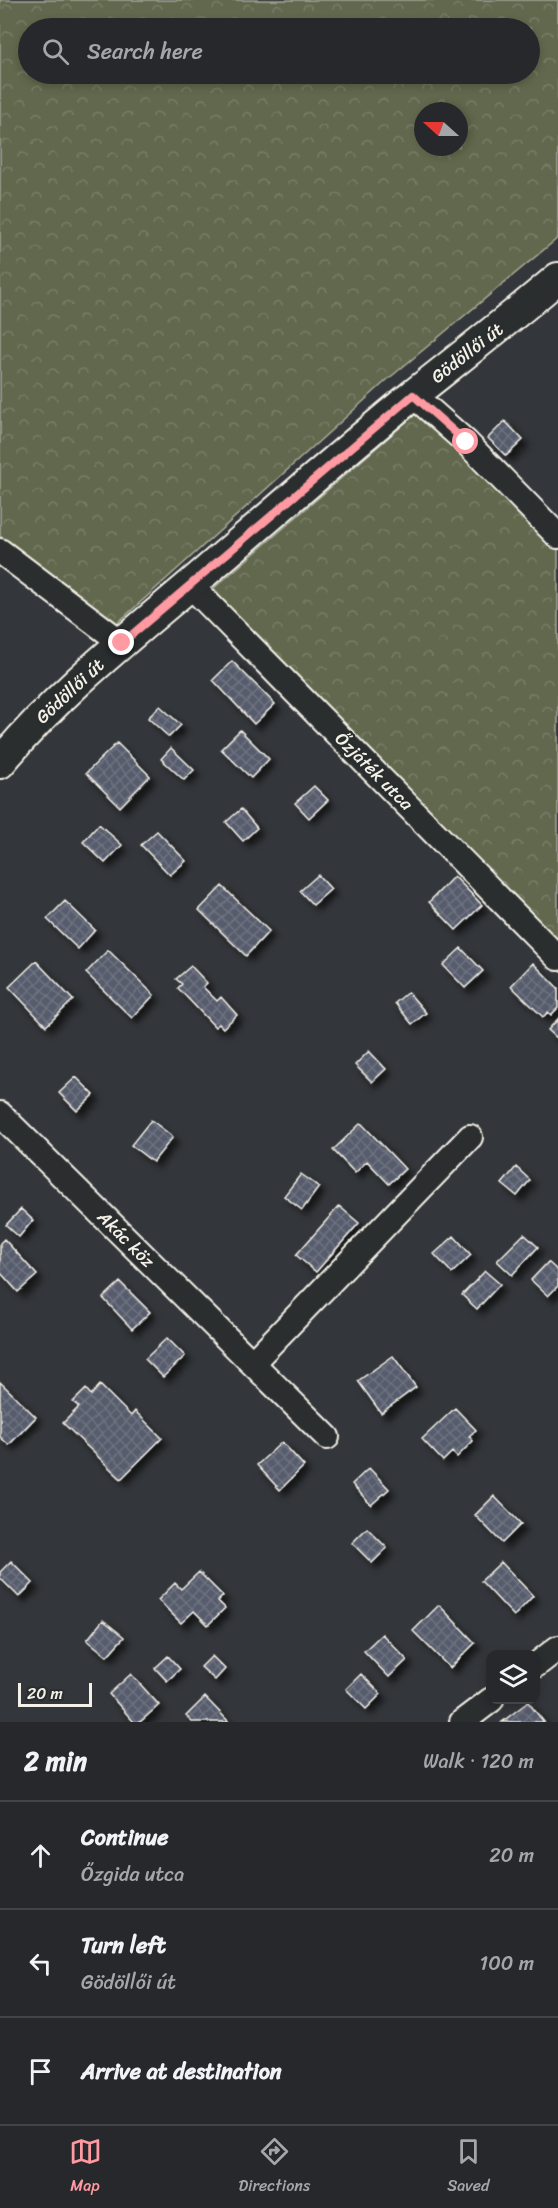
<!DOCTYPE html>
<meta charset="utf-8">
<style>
body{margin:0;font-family:Sriracha,sans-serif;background:#2e3034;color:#f1f3f6}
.controls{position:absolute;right:18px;bottom:18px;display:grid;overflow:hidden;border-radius:12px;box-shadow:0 3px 9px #0003}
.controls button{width:54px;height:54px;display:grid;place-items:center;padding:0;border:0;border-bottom:2px solid #424448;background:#26282c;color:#f1f3f6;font:30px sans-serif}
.compass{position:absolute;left:414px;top:102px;width:54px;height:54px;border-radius:50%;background:#26282c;box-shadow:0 3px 9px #0003;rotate:291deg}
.scale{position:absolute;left:18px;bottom:15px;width:74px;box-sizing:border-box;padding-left:6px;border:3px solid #f4f1e8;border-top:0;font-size:16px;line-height:21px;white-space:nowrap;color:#f4f1e8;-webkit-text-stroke:4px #2a2d2e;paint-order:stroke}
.stop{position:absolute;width:18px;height:18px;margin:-14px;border:4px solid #ff9aa2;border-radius:50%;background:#fff}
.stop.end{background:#ff9aa2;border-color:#fff;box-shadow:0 2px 6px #0008}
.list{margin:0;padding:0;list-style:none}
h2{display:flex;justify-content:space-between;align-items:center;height:78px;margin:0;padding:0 24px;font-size:26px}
h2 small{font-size:20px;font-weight:400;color:#a4a6a9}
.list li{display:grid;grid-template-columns:39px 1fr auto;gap:18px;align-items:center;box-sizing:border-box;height:108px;padding:0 24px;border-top:2px solid #424448}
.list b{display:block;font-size:22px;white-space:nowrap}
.list p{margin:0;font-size:20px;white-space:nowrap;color:#a4a6a9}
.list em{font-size:20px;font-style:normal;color:#a4a6a9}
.icon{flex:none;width:33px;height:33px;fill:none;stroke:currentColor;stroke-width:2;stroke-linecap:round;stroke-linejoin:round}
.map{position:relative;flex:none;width:558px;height:1722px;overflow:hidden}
.search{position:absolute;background:#26282c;box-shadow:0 3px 9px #0003;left:18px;right:18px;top:18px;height:66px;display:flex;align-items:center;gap:15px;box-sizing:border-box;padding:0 21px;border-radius:33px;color:#a4a6a9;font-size:22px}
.sheet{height:402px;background:#26282c}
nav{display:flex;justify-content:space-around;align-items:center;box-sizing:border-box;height:84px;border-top:2px solid #424448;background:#26282c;font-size:16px;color:#a4a6a9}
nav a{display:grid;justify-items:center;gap:3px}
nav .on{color:#ff9aa2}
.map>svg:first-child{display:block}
.forest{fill:url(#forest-crowns);stroke:#abac9b;stroke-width:1.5;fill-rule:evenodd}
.building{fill:url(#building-cross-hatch);stroke:#f4f1e8;stroke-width:1.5;filter:url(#shadow)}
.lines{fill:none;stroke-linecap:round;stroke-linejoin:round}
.minor-casing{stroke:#f4f1e8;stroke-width:28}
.major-casing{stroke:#f4f1e8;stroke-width:34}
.minor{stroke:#2a2d2e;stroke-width:24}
.major{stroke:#2a2d2e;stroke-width:30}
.route{stroke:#ff9aa2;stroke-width:8}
.labels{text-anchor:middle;stroke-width:4.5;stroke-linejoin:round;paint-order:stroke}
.street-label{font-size:18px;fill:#f4f1e8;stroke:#2a2d2e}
</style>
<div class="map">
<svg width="558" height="1722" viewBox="0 0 558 1722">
<defs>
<pattern id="forest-crowns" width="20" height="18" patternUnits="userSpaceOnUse" patternTransform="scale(1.5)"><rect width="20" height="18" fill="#62684e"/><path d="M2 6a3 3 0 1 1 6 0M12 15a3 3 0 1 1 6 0" fill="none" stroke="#797e68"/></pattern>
<pattern id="building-cross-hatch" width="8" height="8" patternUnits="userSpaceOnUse" patternTransform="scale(1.5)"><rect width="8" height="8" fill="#565b6c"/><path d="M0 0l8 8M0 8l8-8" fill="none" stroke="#6f7381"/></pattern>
<filter id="shadow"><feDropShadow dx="5.5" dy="5.5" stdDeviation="3" flood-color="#0009"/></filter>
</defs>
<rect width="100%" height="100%" fill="#33363a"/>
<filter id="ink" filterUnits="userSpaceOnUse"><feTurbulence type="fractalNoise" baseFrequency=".0167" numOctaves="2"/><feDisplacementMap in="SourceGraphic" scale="12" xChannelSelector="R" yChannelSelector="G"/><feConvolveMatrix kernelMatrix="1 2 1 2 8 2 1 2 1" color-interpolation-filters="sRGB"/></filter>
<g filter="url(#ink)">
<!-- forest -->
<path class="forest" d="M0 0H558V238L387 380 113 627 0 536ZM28 28H530V74H28ZM423 111H459V147H423Z
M419 411 558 542V941L413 797 308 686 228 611 214 588Z"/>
<!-- building -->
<path class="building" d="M505 421 523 440 506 456 488 438Z
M232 661 275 704 254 724 213 680Z
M160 706 181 725 169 737 148 718Z
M240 730 269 759 251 778 221 749Z
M117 743 150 776 120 807 86 773Z
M171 748 194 770 184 780 161 759Z
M314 786 328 800 309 818 295 803Z
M241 809 257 828 243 841 226 822Z
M99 824 122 845 105 863 83 842Z
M157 831 186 861 170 875 141 845Z
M318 875 331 889 313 905 300 891Z
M454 876 482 905 456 930 429 902Z
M222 886 269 931 246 956 199 910Z
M65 901 95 930 78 949 47 919Z
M461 948 483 971 465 988 443 965Z
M108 950 154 995 132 1018 86 973Z
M36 961 73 1000 46 1026 9 987Z
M533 963 558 988V1008L551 1015 548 1012 543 1017 511 986Z
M191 966 207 983 203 987 217 1001 221 997 237 1015 223 1028 219 1024 215 1027 178 988 182 984 176 979Z
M408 992 426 1013 412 1024 395 1003Z
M558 1019V1039L548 1030Z
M369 1051 386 1069 372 1082 355 1065Z
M76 1077 94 1095 77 1111 59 1093Z
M151 1120 173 1137 153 1162 131 1145Z
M361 1123 405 1169 389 1184 367 1161 355 1173 333 1150Z
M516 1167 530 1180 517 1196 502 1184Z
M301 1174 319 1187 302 1210 284 1196Z
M339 1206 359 1223 316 1272 296 1255Z
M21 1209 33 1220 19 1237 6 1225Z
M524 1234 538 1247 512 1275 497 1261Z
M454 1236 471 1255 452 1273 434 1254Z
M4 1239 37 1275 18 1292 0 1272V1243Z
M548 1262 558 1271V1286L548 1296 531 1280Z
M485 1271 500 1284 477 1309 462 1295Z
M120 1282 150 1312 132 1329 103 1298Z
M167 1338 185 1356 163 1377 145 1359Z
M393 1356 416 1387 381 1413 358 1381Z
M0 1382 36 1417 9 1445 0 1437Z
M100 1385 131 1416 135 1411 162 1438 121 1479 63 1423 79 1407 73 1402 86 1389 91 1395Z
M455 1408 476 1430 469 1436 473 1441 457 1457 452 1452 443 1461 422 1439Z
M282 1442 304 1466 280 1490 257 1465Z
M369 1468 389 1489 371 1505 352 1484Z
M494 1496 521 1524 502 1543 475 1515Z
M367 1528 387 1548 372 1563 352 1543Z
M11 1561 33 1583 19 1597 0 1578V1572Z
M501 1562 533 1596 514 1616 481 1581Z
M199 1572 223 1596 218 1601 225 1608 208 1625 194 1611 181 1623 158 1600 175 1583 181 1589Z
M439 1605 475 1643 450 1668 413 1631Z
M103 1620 124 1637 107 1656 87 1640Z
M382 1634 407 1660 389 1677 364 1651Z
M168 1656 180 1669 167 1681 155 1668Z
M212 1656 225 1669 215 1680 201 1667Z
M131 1674 159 1705 140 1722H134L109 1694Z
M361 1674 381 1694 366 1709 346 1689Z
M205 1697 229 1722H192L186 1716Z
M528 1702 544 1722H502Z"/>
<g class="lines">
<defs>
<path id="minor" d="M413 395 466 442 558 536
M0 551 122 643
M190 585 558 958
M0 1114 327 1437
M252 1363 470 1137
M536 1665 558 1648
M462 1722 491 1700"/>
<path id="major" d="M0 763C57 694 128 638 196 580 268 518 340 455 413 395 462 356 511 318 558 278"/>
</defs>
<!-- minor casing -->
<use href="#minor" class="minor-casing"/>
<!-- major casing -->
<use href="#major" class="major-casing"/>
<!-- minor -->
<use href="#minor" class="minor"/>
<!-- major -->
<use href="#major" class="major"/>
</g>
</g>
<g class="lines" filter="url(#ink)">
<!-- route -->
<path class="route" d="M122 643 413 395 466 442"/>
</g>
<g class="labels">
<!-- street labels -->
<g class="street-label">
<text transform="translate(467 353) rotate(-38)" y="6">Gödöllői út</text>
<text transform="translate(70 691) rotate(-43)" y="6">Gödöllői út</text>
<text transform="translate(374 771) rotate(45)" y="6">Őzjáték utca</text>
<text transform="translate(126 1239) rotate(45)" y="6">Akác köz</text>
</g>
</g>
</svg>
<div class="controls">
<button><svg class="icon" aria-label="layers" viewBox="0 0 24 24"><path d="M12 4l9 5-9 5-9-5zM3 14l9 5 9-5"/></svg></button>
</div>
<svg class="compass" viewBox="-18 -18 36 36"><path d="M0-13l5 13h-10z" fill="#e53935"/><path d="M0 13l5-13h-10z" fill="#a4a6a9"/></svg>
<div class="scale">20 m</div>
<div class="stop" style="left:466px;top:442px"></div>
<div class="stop end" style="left:122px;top:643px"></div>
<div class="search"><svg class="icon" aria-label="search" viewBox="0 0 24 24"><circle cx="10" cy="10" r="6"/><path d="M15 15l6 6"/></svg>Search here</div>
</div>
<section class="sheet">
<h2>2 min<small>Walk · 120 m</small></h2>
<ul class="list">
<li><svg class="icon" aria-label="ahead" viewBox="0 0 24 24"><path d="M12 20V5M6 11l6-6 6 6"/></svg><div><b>Continue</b><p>Őzgida utca</p></div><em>20 m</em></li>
<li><svg class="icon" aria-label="left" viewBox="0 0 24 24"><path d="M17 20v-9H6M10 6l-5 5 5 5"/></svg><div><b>Turn left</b><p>Gödöllői út</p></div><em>100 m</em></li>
<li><svg class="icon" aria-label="arrive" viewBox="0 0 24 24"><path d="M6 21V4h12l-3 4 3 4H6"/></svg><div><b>Arrive at destination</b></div></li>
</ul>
</section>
<nav>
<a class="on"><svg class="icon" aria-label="map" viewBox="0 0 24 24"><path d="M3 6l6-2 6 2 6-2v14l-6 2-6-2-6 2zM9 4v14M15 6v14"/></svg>Map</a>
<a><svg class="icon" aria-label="directions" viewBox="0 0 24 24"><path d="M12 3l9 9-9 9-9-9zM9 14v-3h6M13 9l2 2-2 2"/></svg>Directions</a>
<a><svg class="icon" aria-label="saved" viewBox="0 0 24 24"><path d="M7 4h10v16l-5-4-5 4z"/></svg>Saved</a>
</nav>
